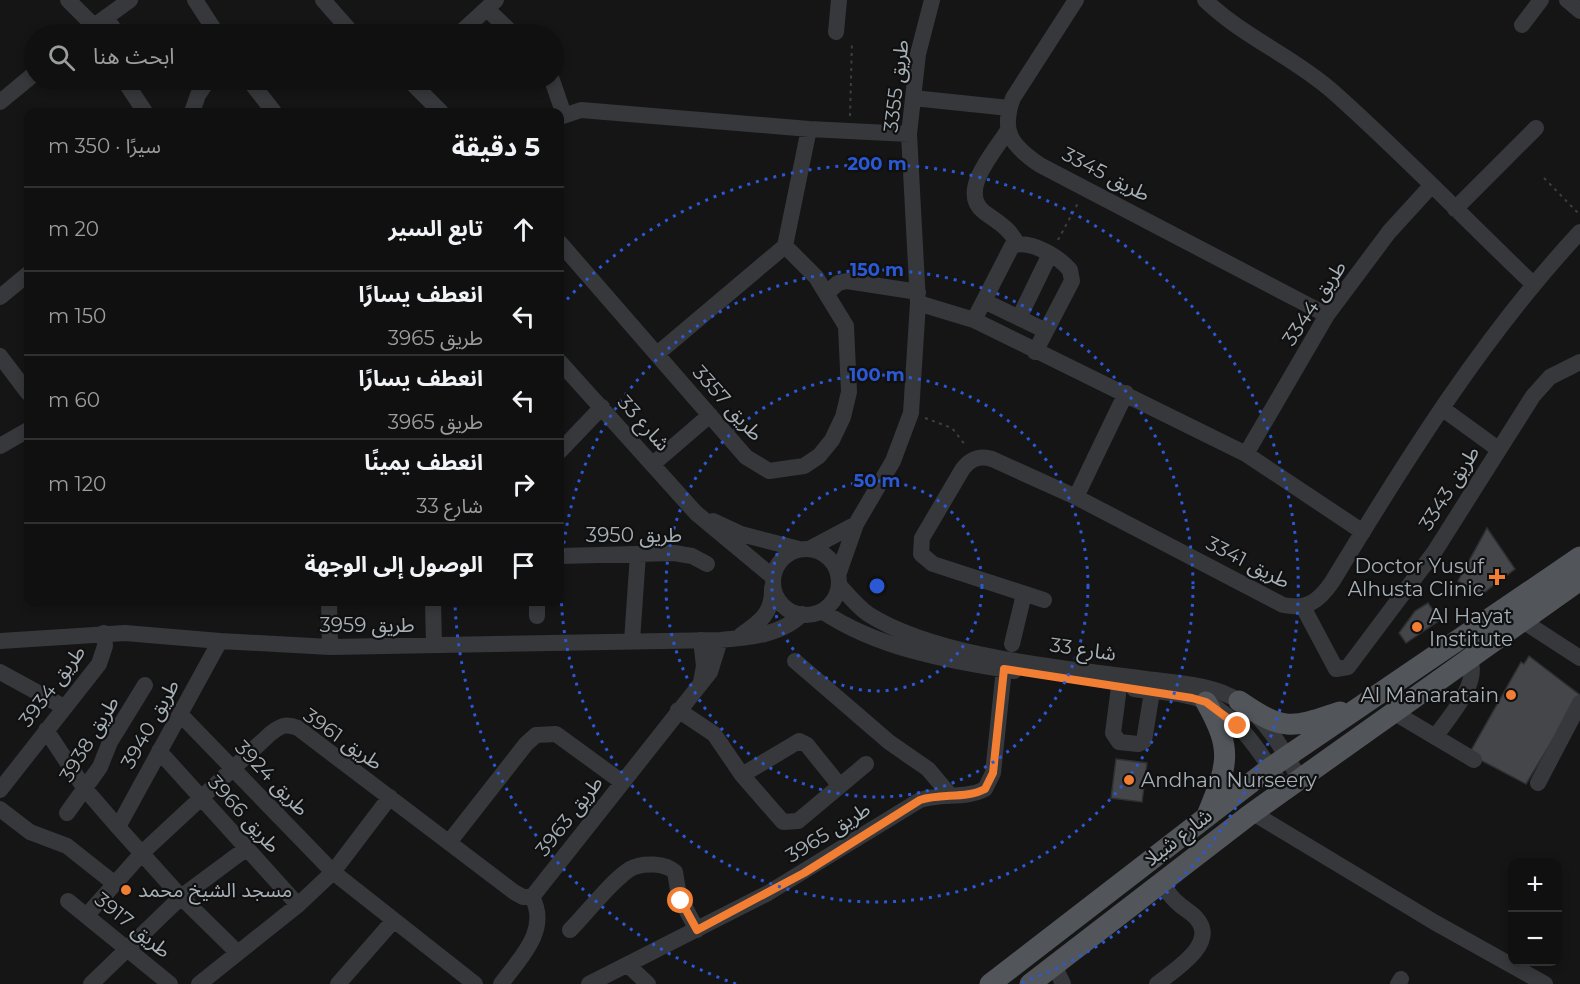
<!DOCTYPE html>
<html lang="ar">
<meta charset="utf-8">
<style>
body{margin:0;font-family:Montserrat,"Noto Sans Arabic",sans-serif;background:#1e1e1e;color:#f1f3f6;direction:rtl}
.controls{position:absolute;right:18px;bottom:18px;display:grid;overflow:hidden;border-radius:12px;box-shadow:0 3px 9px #0003}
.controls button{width:54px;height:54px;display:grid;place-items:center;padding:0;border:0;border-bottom:2px solid #303030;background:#101010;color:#f1f3f6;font:30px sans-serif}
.stop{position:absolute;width:18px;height:18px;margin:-14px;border:4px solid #f17e32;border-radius:50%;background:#fff}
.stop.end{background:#f17e32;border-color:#fff;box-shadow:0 2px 6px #0008}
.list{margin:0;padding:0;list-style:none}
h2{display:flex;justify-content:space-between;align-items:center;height:78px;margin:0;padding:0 24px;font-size:26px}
h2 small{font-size:20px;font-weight:400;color:#9c9d9f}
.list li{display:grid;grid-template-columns:39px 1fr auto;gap:18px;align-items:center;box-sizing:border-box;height:84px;padding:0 24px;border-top:2px solid #303030}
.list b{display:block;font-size:22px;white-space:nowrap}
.list p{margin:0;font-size:20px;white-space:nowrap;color:#9c9d9f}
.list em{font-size:20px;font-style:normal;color:#9c9d9f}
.icon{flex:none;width:33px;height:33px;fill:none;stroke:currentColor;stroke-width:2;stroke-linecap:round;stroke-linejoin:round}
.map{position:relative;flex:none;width:1580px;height:984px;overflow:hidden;direction:ltr}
.search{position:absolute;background:#101010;box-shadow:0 3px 9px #0003;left:24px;top:24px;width:540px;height:66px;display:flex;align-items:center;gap:15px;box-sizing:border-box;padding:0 21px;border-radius:33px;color:#9c9d9f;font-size:22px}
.panel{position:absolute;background:#101010;box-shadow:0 3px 9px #0003;left:24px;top:108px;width:540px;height:498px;border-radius:12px;direction:rtl}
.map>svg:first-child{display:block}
.building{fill:#444649;stroke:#2f3032;stroke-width:1.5}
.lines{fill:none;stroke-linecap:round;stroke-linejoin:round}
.path{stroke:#3c3f42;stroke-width:2;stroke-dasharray:3 4.5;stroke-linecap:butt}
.minor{stroke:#36383b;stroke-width:16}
.major{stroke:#52565a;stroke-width:21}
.route{stroke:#f17e32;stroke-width:8}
.ring{fill:none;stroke:#2b58d5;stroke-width:3;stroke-dasharray:3 6}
.poi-dot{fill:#f17e32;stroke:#101011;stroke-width:2}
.labels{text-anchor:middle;stroke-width:4.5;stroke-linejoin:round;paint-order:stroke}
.street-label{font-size:20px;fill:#a6b0b7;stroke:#101011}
.poi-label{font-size:20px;fill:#a6b0b7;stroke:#101011;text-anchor:start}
.centre{fill:#2b58d5;stroke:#101011;stroke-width:3}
.ring-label{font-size:18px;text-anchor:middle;font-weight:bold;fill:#2b58d5;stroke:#101011;stroke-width:4.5;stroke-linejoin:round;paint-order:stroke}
</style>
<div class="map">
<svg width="1580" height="984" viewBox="0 0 1580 984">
<rect width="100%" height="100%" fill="#151516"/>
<!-- building -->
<path class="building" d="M1487 528 1515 569 1481 595 1458 581Z
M1428 603 1440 620 1406 643 1399 633 1415 611Z
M1529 656 1580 695 1526 784 1469 754 1521 662 1524 664Z
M1116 759 1147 763 1142 802 1111 798Z"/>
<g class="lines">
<!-- path -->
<path class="path" d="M850 116 852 41
M1544 178 1580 215
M1058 240 1078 203
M925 418 952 428 966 446"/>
<!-- minor -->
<path class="minor" d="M68 0 94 26
M195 0 217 34
M323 0 353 34
M1076 0 1013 98C1000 132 1012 146 1040 165L1327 315
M1205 0C1242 36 1292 56 1331 90 1400 151 1465 219 1532 283
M1567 0 1580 11
M487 9 513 34
M106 17 117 34
M1522 25 1541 0
M836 32 839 0
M83 34 130 0
M459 34 496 0
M124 80 145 112
M249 80 274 112
M552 80 561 106V116
M410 81 441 112
M913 98 1009 108
M0 102 34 74
M192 112 198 95 208 80
M560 117 581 110 809 129 909 134
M1008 130C996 150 957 191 984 212 996 221 1011 229 1017 244
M1455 209 1536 128
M560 243 746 457 769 471 804 466 819 456 832 440 843 417 849 392 846 326 816 277 785 246
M827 293 838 283 847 281 918 292
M0 297 28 274
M984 301 1046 331
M918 303 974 320 1246 454 1363 532
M1019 318 1050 254
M974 320 1012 246C1030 239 1059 257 1070 270L1072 281 1035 352
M657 354 785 246 809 129
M0 356 28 393
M560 362 696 513 773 577
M1443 409 1498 449
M0 446 28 430
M560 451 602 407
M1246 454 1327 315 1389 232 1431 186
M653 464 710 415
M1076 497 1126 393
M713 521 741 534 799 549
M809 549 856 524
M773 582a33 33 0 1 1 66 0a33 33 0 1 1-66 0Z
M560 556 674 553 692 556 707 564
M838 575 856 524 893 461 911 413 918 303 909 134 918 54 932 0
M839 585C848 595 857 606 868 614 937 658 1065 668 1146 679 1176 683 1213 684 1239 701 1266 718 1285 753 1300 780
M1044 600 933 564 921 554 922 538 962 470C970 459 979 455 992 459L1076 497 1283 605C1307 610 1319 601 1332 582 1406 460 1483 336 1580 232
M329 602 330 647
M433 602 434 645
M537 602V616
M1303 607 1336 669 1348 667 1435 551 1533 396 1550 377 1580 362
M822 611C877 648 948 661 1014 671
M1523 621 1580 658
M741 635C760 622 773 613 772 588
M701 640 704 666 701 682
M0 641 125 633 220 641 330 647 720 640C748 638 782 635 802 614
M632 641 638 554
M1012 644 1024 594
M795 661 889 742 928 769 949 794
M0 672 64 707
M1119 687 1113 733 1119 742 1138 744 1144 741 1152 692
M1134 689C1156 692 1186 692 1206 702 1242 720 1264 758 1285 791
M678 710 714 734 742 775 783 822 798 821 866 764
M1395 713 1474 760
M180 714 333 872 475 984
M46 730 85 789 118 827 181 897 237 952
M1435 737C1449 717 1480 684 1470 659
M159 751 298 905
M742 775 799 741 807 745 840 786
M1538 783 1580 703
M0 790 99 664 105 646 104 633
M0 809 30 832 67 846 115 884
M67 813 100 767 110 742 145 685
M1253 813 1434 922 1545 984
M118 827 220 641
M450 841 526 744 536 735 556 734 622 782
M68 901 170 984
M87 915 143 852 270 734C280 726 285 723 298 728L514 892 523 897H532
M570 930C588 912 610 882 630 869 642 862 666 863 675 872L679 896 697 930
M628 965 648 984
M1054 965 1063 984
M91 984 181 897 247 848
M199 984 298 905 333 872 390 797
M338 984 394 920
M501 984C520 958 550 930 532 897L710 672 720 640
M589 984 768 893 920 800C941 793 966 799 985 789L993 773 1004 669
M1157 984C1174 970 1218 944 1197 919 1193 913 1184 909 1179 904 1171 898 1166 889 1161 882
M1398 984 1401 979"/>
<!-- major -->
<path class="major" d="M1239 701C1283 731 1290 729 1340 712
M1206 702C1233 750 1228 764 1208 813
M990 984 1270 768 1580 557
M1030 984 1248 816 1580 580"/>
</g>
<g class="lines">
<!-- route -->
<path class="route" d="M681 901 697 930 804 873 920 800C941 793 966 799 985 789L993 773 1004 669 1192 698 1206 702 1238 726"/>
</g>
<!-- distance rings -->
<g class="ring">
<circle cx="877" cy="586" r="105"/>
<circle cx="877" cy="586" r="211"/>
<circle cx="877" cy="586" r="316"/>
<path d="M736 984A422 422 0 0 1 455 604M561 306A422 422 0 1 1 1018 984"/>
</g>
<!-- markers -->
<g class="poi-dot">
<path d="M1494 568h6v6h6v6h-6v6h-6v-6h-6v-6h6z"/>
<circle cx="1417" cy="627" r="6"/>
<circle cx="1511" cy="695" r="6"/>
<circle cx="1129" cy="780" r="6"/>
<circle cx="126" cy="890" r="6"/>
</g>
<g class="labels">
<!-- street labels -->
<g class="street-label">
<text transform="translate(896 86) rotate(-83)" y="7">طريق 3355</text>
<text transform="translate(1106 174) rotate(27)" y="7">طريق 3345</text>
<text transform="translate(1314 303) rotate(-56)" y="7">طريق 3344</text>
<text transform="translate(728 403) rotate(48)" y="7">طريق 3357</text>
<text transform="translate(644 423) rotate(48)" y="7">شارع 33</text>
<text transform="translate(1449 488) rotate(-58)" y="7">طريق 3343</text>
<text x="634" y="542">طريق 3950</text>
<text transform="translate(1248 562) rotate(27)" y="7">طريق 3341</text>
<text x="367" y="632">طريق 3959</text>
<text transform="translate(1083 649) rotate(8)" y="7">شارع 33</text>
<text transform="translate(52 686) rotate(-53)" y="7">طريق 3934</text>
<text transform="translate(150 724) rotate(-61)" y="7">طريق 3940</text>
<text transform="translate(89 739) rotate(-59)" y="7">طريق 3938</text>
<text transform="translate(343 739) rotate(35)" y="7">طريق 3961</text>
<text transform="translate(272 778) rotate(46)" y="7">طريق 3924</text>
<text transform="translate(244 814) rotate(48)" y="7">طريق 3966</text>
<text transform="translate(569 816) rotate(-52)" y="7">طريق 3963</text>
<text transform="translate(828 832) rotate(-32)" y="7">طريق 3965</text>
<text transform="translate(1178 837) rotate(-38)" y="7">شارع شيلا</text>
<text transform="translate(133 925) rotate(39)" y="7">طريق 3917</text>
</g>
<!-- poi labels -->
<g class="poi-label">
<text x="1484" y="573" text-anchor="end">Doctor Yusuf<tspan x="1484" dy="23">Alhusta Clinic</tspan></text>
<text x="1429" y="623">Al Hayat<tspan x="1429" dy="23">Institute</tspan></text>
<text x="1499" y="702" text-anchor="end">Al Manaratain</text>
<text x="1141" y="787">Andhan Nurseery</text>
<text x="138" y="897">مسجد الشيخ محمد</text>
</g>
</g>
<circle cx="877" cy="586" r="9" class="centre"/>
<g class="ring-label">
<text x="877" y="170">200 m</text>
<text x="877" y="276">150 m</text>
<text x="877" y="381">100 m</text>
<text x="877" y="487">50 m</text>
</g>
</svg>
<div class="controls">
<button>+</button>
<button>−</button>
</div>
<div class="stop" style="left:681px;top:901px"></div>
<div class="stop end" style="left:1238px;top:726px"></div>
<div class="search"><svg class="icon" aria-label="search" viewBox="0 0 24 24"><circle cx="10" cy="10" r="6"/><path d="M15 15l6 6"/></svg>ابحث هنا</div>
<section class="panel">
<h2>5 دقيقة<small>سيرًا · 350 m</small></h2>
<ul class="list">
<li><svg class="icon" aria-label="ahead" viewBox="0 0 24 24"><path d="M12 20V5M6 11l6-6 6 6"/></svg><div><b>تابع السير</b></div><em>20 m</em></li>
<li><svg class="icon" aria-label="left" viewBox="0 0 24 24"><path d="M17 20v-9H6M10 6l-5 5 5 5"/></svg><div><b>انعطف يسارًا</b><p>طريق 3965</p></div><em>150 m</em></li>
<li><svg class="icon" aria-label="left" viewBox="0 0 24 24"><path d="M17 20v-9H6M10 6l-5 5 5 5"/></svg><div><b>انعطف يسارًا</b><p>طريق 3965</p></div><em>60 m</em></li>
<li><svg class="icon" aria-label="right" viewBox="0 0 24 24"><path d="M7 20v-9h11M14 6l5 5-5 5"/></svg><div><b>انعطف يمينًا</b><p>شارع 33</p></div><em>120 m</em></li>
<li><svg class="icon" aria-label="arrive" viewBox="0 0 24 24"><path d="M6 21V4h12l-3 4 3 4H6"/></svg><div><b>الوصول إلى الوجهة</b></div></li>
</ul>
</section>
</div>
